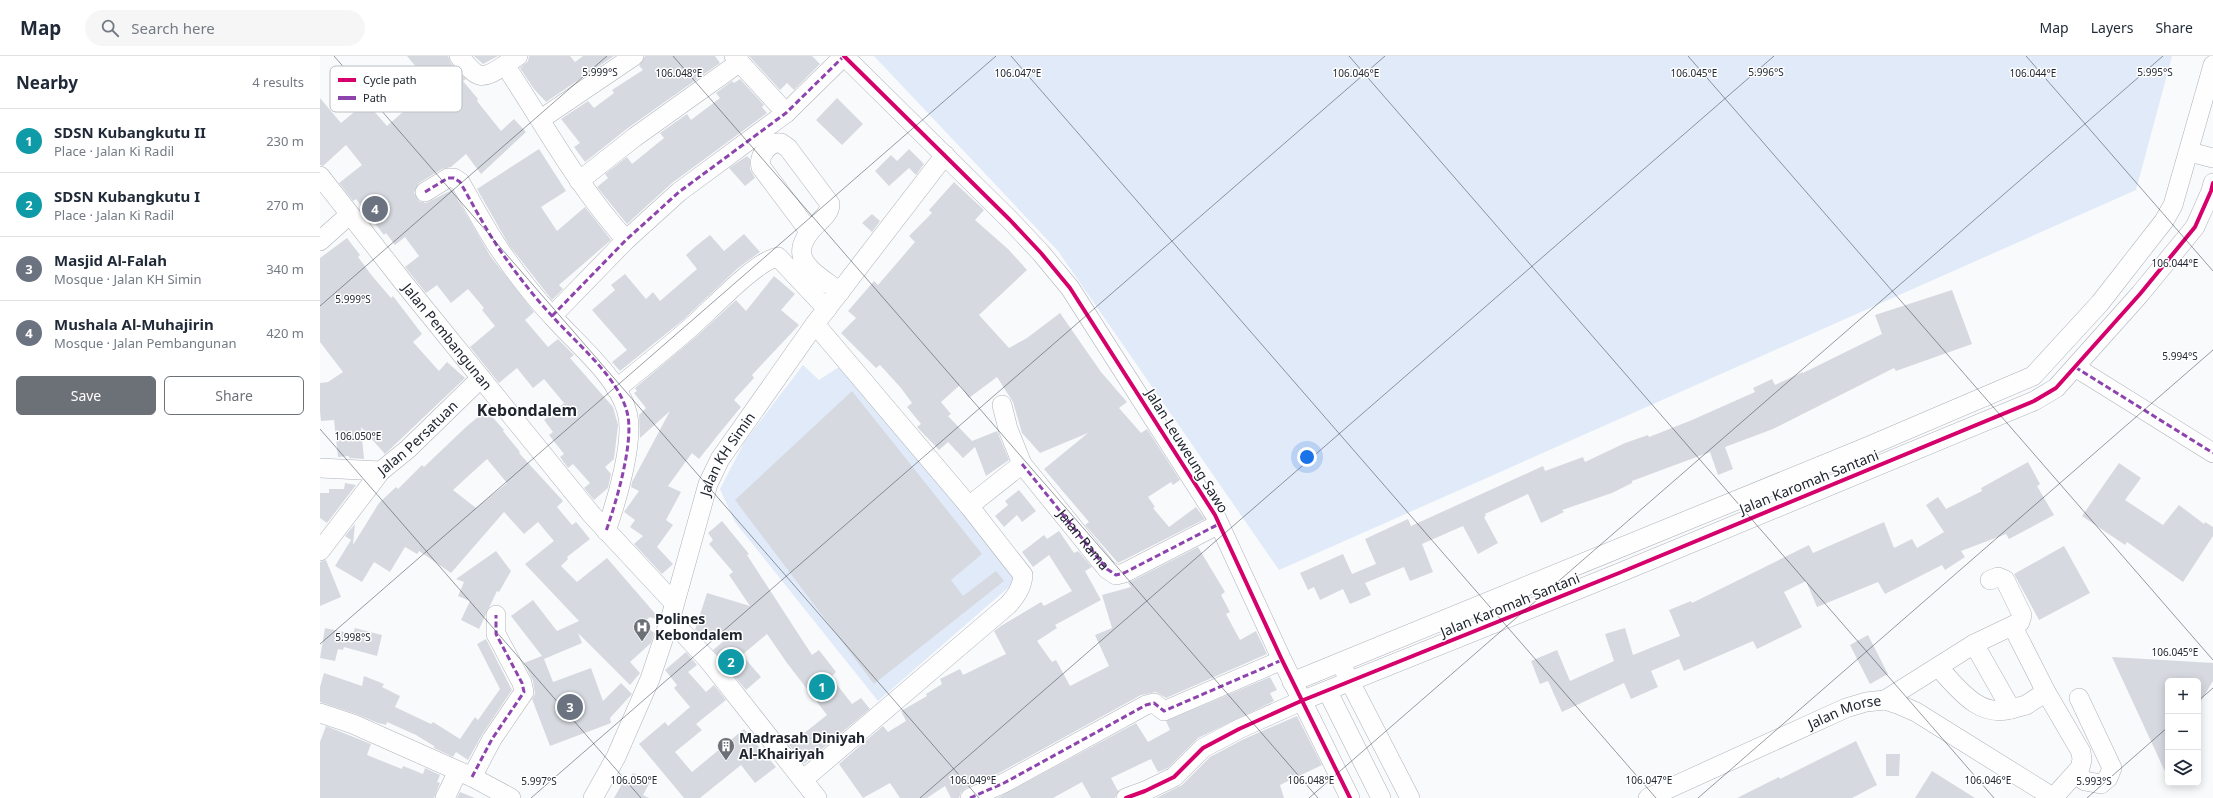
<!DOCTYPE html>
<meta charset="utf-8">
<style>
body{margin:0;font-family:"Noto Sans",sans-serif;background:#f6f6f7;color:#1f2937}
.controls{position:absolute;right:12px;bottom:12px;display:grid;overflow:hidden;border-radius:6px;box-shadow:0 2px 10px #0003}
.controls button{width:36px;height:36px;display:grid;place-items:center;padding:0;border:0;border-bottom:1px solid #e0e1e3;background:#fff;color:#1f2937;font:20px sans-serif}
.you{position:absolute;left:987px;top:401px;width:14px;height:14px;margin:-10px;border:3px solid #fff;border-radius:50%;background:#1a73e8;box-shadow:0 0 0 6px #1a73e833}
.badge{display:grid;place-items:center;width:26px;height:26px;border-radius:50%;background:#6c7077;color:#fff;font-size:13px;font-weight:700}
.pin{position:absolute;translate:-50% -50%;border:2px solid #fff;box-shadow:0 1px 4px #0006}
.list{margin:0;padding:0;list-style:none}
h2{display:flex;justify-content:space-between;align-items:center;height:52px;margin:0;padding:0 16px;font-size:17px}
h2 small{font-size:13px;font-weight:400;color:#747a83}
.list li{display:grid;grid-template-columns:26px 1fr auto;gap:12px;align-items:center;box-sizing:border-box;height:64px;padding:0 16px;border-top:1px solid #e0e1e3}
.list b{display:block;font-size:15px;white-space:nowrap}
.list p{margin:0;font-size:13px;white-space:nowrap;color:#747a83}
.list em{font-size:13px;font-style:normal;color:#747a83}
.actions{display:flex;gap:8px;padding:12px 16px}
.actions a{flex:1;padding:9px 0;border:1px solid #6c7077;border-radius:6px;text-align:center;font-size:14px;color:#6c7077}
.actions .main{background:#6c7077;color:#fff}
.icon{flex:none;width:22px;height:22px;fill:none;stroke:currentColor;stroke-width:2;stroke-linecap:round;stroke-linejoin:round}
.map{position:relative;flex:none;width:1893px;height:742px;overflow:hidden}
header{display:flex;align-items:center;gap:24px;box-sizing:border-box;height:56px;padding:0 20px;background:#fff;border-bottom:1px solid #e0e1e3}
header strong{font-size:19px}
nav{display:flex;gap:22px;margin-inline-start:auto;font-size:14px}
.search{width:280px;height:36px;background:#f6f6f7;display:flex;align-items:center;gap:10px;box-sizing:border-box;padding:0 14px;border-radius:22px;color:#747a83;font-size:15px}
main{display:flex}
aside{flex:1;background:#fff}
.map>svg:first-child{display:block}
.green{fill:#e1eaf8}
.building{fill:#d6dae0;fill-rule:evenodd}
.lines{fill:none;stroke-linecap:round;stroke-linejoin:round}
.minor-casing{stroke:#afb2b8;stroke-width:20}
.minor{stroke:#fefeff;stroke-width:19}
.quiet{stroke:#8e44ad;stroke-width:3;stroke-dasharray:6 3;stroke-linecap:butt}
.cycleway-casing{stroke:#fff;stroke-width:6}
.cycleway{stroke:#d6006c;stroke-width:4}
.ticks{fill:none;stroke:#202630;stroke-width:1;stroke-opacity:0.45}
.labels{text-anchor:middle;stroke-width:3;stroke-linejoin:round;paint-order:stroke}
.street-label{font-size:14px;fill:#202630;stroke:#fff}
.poi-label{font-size:14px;font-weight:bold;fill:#202630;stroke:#fff;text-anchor:start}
.quarter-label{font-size:16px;font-weight:bold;fill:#202630;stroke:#fff}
.key{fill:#fff;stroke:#bcbec1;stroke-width:1}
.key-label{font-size:11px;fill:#202630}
.ticks-label{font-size:10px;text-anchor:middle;fill:#202630;stroke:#fff;stroke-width:3;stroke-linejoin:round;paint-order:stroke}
</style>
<header>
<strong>Map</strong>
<div class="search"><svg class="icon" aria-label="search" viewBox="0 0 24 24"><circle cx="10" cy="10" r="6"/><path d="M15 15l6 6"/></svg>Search here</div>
<nav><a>Map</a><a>Layers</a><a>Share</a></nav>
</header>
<main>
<aside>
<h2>Nearby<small>4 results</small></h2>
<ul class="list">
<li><span class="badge" style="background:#0f9aa8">1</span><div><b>SDSN Kubangkutu II</b><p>Place · Jalan Ki Radil</p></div><em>230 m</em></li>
<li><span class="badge" style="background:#0f9aa8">2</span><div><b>SDSN Kubangkutu I</b><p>Place · Jalan Ki Radil</p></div><em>270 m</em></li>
<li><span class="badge" style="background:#6b7280">3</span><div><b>Masjid Al-Falah</b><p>Mosque · Jalan KH Simin</p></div><em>340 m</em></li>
<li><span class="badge" style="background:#6b7280">4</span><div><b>Mushala Al-Muhajirin</b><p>Mosque · Jalan Pembangunan</p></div><em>420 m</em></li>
</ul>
<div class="actions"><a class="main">Save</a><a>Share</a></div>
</aside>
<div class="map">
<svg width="1893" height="742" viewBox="0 0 1893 742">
<rect width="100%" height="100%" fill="#f8fafc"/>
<!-- green -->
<path class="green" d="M554 0H1852L1816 134 959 514 738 195Z
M531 303 697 524 558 645 415 466 400 433 425 385 483 309 499 324Z"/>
<!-- building -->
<path class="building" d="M87 0H128L131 7 146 23 143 25 158 43 157 45 181 75 194 63 206 76 161 118 146 98 131 111 122 113 99 127 94 137 99 145 106 147 132 134 171 201 214 256 205 264 228 291 238 283 254 299 250 302 293 351 298 369 294 403 285 411 291 418 288 432 274 444 264 432 270 427 253 408 248 412 240 401 244 398 229 379 233 376 224 364 244 347 224 323 213 332 197 312 179 327 150 291 175 270 162 254 164 252 148 233 131 247 117 229 106 237 85 211 99 200 85 181 75 189 66 177 64 179 36 143 33 145 19 127 42 109 26 89 3 110 0 109V42L21 67 46 46 67 70 112 30Z
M154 0H178L163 8Z
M209 0H250L255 6 263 0H294L226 46 214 33 200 12 208 5Z
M325 0H395L400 7 308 72 265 106 254 91 260 87 241 63 268 45 274 52 294 37 292 34 323 14 319 10Z
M429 0H492L500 8 474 34 467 27 460 34Z
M420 23 444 49 442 51 447 57 352 127 307 168 277 131 288 122 285 118 307 101 312 108 344 82 340 77 367 58 371 64 400 42 396 37 412 25 414 27Z
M517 42 543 68 522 89 496 64Z
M219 93 246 135 221 151 237 175 265 151 291 184 239 229 243 233 232 244 189 189 157 133Z
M589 93 604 108 596 119 589 112 569 130 555 115 571 99 577 105Z
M427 100 430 103V113L435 122 425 130 409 112Z
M634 126 664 154 655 164 688 193 707 214 659 259 689 292 707 282 740 257 781 316 807 346 799 352 821 377 827 373 860 424 853 429 851 426 828 441 835 451 833 452 849 471 876 451 885 463 798 507 765 469 769 466 724 413 768 377 720 397 702 377 693 346 677 321 649 342 640 329 621 346 631 358 628 360 652 385 677 375 689 404 666 420 655 391 643 402 628 386 619 394 597 371 601 368 587 351 592 347 581 332 560 309 556 312 521 277 536 262 528 255 554 225 558 229 595 186 589 180 612 157 609 154Z
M552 158 560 165 552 176 542 167Z
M424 178 440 196 418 212 363 264 300 315 292 306 307 294 272 254 295 234 291 229 305 218 326 243 333 236 340 245 377 213 366 199 376 190 390 179 404 195Z
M27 182 40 199 38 201 53 221 71 242 73 240 102 278 93 286 119 315 127 306 145 322 65 398 41 371 44 403 29 402V400L18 401 14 364 1 365 0 355V327L8 326 23 316 0 286V202Z
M454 220 475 238 461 254 479 269 432 319 434 322 414 344 421 351 398 379 379 403 372 397 348 430 361 436 346 464 353 469 337 491 353 508 342 518 314 488 323 480 310 471 315 464 304 456 319 435 311 431 312 426 350 355 320 382 319 359 326 352 314 337 317 335 315 332 377 280 416 244 426 255Z
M1632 234 1652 288 1576 315 1574 312 1453 373 1405 391 1413 413 1398 419 1390 396 1312 425V427L1292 437 1242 454 1244 456 1221 467 1208 438 1165 458 1166 460 1164 461 1178 487 1158 498 1143 470 1102 488 1113 516 1090 525 1084 511 1045 527 1051 539 1030 548 1023 533 1000 544 994 531 988 534 980 517 1023 498 1032 518 1056 508 1045 483 1088 463 1091 470 1223 410 1225 415 1263 401 1265 406 1305 387 1328 379 1329 381 1372 364 1435 336 1433 332 1452 323 1455 329 1483 316V317L1562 278 1555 259Z
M532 335 662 498 631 524 643 540 676 515 684 525 554 628 415 444Z
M166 354 184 374 183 375 200 396 199 397 243 445 237 451 252 469 256 466 270 483 247 501 248 503 241 510 257 526 287 502 339 562 338 564 330 561 323 567 334 577 331 587 310 606 320 617 310 629 258 577 262 587 224 603 233 626 271 612 283 645 301 627 312 638 290 662 291 667 230 690 212 643 215 638 213 625 204 607 222 600 191 560 213 544 237 575 259 565 205 508 234 485 218 466 204 478 184 456 131 517 99 495 97 498 85 491 70 516 54 506 42 526 15 510 31 484 25 480 35 468 33 489 59 447 76 431 78 433 102 409 104 411 146 371ZM167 403 187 427 156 452 133 434Z
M1708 406 1720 428 1717 430 1734 459 1689 483 1686 478 1641 495 1645 501 1625 514 1622 509 1565 538 1558 526 1497 551 1486 525 1464 536 1482 571 1437 593 1433 585 1364 615 1359 603 1331 615 1338 631 1311 643 1304 627 1242 656 1228 625 1220 628 1211 605 1237 594 1250 625 1294 605 1285 578 1305 572 1313 599 1360 580 1349 554 1371 545 1372 547 1489 489 1493 497 1564 466 1574 492 1592 483 1597 492 1624 476 1606 449 1618 441 1626 453 1662 435 1661 432Z
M1799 407 1821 422 1805 444 1843 469 1859 449 1884 468 1885 466 1893 471V480L1863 526 1807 486 1805 489 1762 460Z
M25 427 36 429 7 467 0 462V437H9V433H24Z
M699 434 716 455 702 466 697 459 684 471 675 460 688 449 685 445Z
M402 465 429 498 427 499 492 599 499 594 516 616 511 621 532 648 541 642 550 653 484 708 469 689 507 659 467 607 447 578 422 599 441 621 426 634 393 594 405 584 375 574 387 537 430 550 409 519 413 516 389 488 393 484 388 477Z
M739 475 754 497 758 495 772 511 765 515 781 544 735 569 737 572 717 585 732 606 736 604 750 630 789 610 775 579 792 572 782 539 811 531 808 527 878 491 905 536 901 539 910 556 906 558 920 584 936 575 947 598 846 642 836 636 821 639 679 717 646 732 641 736 639 742H631L625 730 607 742H580L570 727 543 742 519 708 563 670 568 676 586 665 581 655 607 640 606 638 622 628 620 623 640 613 643 619 686 598 674 575 681 570 721 546 724 550 752 535 729 499 713 511 702 496 724 479 727 483Z
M1744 490 1770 537 1719 564 1694 518Z
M176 495 191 515 179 536 177 535 159 573 141 564 150 545 138 540 144 526 136 523Z
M6 504 21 541 0 550V506Z
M5 572 33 578 35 572 62 579 57 600 24 591 23 594 18 593 15 605 0 602Z
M1548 579 1568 618 1550 628 1530 589Z
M166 583 192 634 163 677 148 704 136 696 133 701 114 692V690L96 679 67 666 66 669 58 667 36 658 0 646V631L4 617 42 630 44 620 64 628 62 631 80 640 75 651 111 668 113 666 140 683 155 661 158 664 180 633 157 588Z
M366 596 377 609 368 616 386 636 394 629 406 644 376 668 382 674 355 696 372 716 424 673 456 711 435 727 421 709 380 742H364L319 688 345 666 348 670 370 651 354 632 357 629 345 614Z
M1792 601 1893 607V625L1878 650V625H1848V722Z
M950 621 957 634 950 637 954 645 878 682 848 712 838 716 831 703 791 722 798 735 795 742H771L762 726 733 742H677L816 667 828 686 850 674 846 665Z
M977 660 1002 709 960 729 964 742H836L862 729 890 701 924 683Z
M6 670 51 688 47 699 82 713 83 710 103 718 105 712 120 719 117 726 120 727 114 742H0V686Z
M1536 685 1557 729 1532 742H1417L1459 721 1460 723Z
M1566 698H1580L1579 720H1566Z
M1612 715 1655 742H1595Z
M313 717 330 726 323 739 329 742H294L302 728 306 730Z
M140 736 155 742H137Z"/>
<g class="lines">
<defs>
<g id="minor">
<path d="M139 0C158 22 159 26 185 9 224 68 258 131 306 184"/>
<path d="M414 0 466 57"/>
<path d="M524 0 690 164 721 197 750 232 895 459 962 604 1030 742"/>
<path d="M185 9 198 0"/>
<path d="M221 63 314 0"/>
<path d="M1870 96 1893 102"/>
<path id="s1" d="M0 120 83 226 272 459 354 547"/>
<path d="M259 125 315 81 420 6"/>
<path d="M105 136 128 122H134L140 126C155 152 169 180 187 204 201 224 217 244 233 261 257 288 298 321 307 356 315 384 296 447 286 475"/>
<path d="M489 175 441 111C438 100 449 85 461 87L468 92 510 148C510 156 504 161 499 166 462 201 491 214 520 236"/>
<path d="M0 185 29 159"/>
<path d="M232 260 306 184 359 136 466 57 524 0"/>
<path d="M1755 311 1893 397"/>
<path d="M296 333C321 313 346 293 370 272 390 255 435 205 458 201L507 253"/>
<path id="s2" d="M682 349 688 373 702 408 787 513 796 519 804 517 899 468"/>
<path d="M0 412 61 415"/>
<path d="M649 450 702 408"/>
<path id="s3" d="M0 495 61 415 88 393 161 322"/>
<path d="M350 563 389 605 497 742"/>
<path d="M1693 571 1726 636 1761 696 1762 704 1760 712 1733 742"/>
<path d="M1654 588 1691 653 1706 649 1726 636"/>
<path d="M1618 611C1638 632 1658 662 1691 653"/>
<path d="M1025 616 1090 742"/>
<path d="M972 626 1549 390 1713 320 1780 247 1844 165 1853 149 1893 9"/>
<path d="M1008 636 1061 742"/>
<path d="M1565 644 1654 588 1700 566 1702 559 1685 524 1678 521 1670 524"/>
<path d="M0 657 33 668 152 721 191 742"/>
<path d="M1755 718 1765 725 1781 728 1788 722 1792 712 1759 642"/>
<path d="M152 721 172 683 204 636 202 627 176 578V559"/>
<path d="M484 723 688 549C696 540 702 532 703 519L649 450 495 268"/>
<path d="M125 742 138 715"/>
<path id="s4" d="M273 742 296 701 330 623 352 557 388 428 400 403 495 268 625 99"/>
<path d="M650 742 684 727 826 649 834 647 844 655 962 604"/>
<path d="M806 742 825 735 854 721 883 692 919 673 981 645 1299 517 1714 345 1736 332 1820 238 1875 171 1891 135 1893 127"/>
<path id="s5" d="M1328 742 1526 652 1546 646 1565 644 1580 649 1596 656 1734 742"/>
</g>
</defs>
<!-- minor casing -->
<use href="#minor" class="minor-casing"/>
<!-- minor -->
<use href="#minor" class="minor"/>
<!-- quiet -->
<path class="quiet" d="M105 136 128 122H134L140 126C155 152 169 180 187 204 201 224 217 244 233 261 257 288 298 321 307 356 315 384 296 447 286 475
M232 260 306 184 359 136 466 57 524 0
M1755 311 1893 397
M702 408 787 513 796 519 804 517 899 468
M152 721 172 683 204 636 202 627 176 578V559
M650 742 684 727 826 649 834 647 844 655 962 604"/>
<defs>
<path id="cycleway" d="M524 0 690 164 721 197 750 232 895 459 962 604 1030 742
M806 742 825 735 854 721 883 692 919 673 981 645 1299 517 1714 345 1736 332 1820 238 1875 171 1891 135 1893 127"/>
</defs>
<!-- cycleway casing -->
<use href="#cycleway" class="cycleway-casing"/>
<!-- cycleway -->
<use href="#cycleway" class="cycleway"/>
</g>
<!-- ticks -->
<path class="ticks" d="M14 0 659 742M353 0 998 742M691 0 1336 742M1029 0 1674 742M1368 0 1893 604M1706 0 1893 215M0 250 287 0M0 373 321 742M0 588 676 0M1878 645 1893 632M211 742 1065 0M600 742 1454 0M989 742 1843 0M1378 742 1893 294M1767 742 1848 671"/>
<!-- icons -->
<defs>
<symbol id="hospital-pin" viewBox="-11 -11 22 30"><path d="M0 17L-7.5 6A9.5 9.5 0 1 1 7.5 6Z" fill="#6c7077" stroke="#fff"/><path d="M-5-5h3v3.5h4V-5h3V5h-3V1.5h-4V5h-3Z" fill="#fff"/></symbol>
<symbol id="building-pin" viewBox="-11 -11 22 30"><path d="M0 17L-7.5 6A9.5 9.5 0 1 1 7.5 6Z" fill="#6c7077" stroke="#fff"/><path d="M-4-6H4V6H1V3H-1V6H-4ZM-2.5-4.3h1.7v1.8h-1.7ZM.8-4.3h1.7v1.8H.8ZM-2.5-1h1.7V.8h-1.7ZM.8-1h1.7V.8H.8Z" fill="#fff"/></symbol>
</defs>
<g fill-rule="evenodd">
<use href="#hospital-pin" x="312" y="561" width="20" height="27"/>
<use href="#building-pin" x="396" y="680" width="20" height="27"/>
</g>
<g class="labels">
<!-- street labels -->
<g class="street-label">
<text dy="5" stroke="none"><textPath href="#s1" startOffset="205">Jalan Pembangunan</textPath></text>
<text dy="5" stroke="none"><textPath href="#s3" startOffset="150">Jalan Persatuan</textPath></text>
<text transform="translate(867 395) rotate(58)" y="5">Jalan Leuweung Sawo</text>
<text dy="5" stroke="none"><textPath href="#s4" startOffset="371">Jalan KH Simin</textPath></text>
<text transform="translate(1489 426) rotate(-22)" y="5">Jalan Karomah Santani</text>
<text dy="5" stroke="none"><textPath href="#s2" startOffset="160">Jalan Rama</textPath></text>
<text transform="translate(1190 549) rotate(-22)" y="5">Jalan Karomah Santani</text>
<text dy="5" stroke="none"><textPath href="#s5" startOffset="215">Jalan Morse</textPath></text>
</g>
<!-- poi labels -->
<g class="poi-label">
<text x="335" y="568">Polines<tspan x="335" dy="16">Kebondalem</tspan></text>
<text x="419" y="687">Madrasah Diniyah<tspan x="419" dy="16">Al-Khairiyah</tspan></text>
</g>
<!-- quarter labels -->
<g class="quarter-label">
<text x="207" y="360">Kebondalem</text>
</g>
</g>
<!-- legend -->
<rect x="10" y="10" width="132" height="46" rx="6" class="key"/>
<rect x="18" y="22" width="18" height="4" fill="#d6006c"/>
<rect x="18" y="40" width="18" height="4" fill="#8e44ad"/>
<g class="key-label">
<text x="43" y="28">Cycle path</text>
<text x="43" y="46">Path</text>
</g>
<g class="ticks-label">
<text x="280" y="20">5.999°S</text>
<text x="1446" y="20">5.996°S</text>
<text x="1835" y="20">5.995°S</text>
<text x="359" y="21">106.048°E</text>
<text x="698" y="21">106.047°E</text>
<text x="1036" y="21">106.046°E</text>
<text x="1374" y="21">106.045°E</text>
<text x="1713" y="21">106.044°E</text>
<text x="1855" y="211">106.044°E</text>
<text x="33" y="247">5.999°S</text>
<text x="1860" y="304">5.994°S</text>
<text x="38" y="384">106.050°E</text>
<text x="33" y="585">5.998°S</text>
<text x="1855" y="600">106.045°E</text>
<text x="314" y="728">106.050°E</text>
<text x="653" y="728">106.049°E</text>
<text x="991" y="728">106.048°E</text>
<text x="1329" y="728">106.047°E</text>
<text x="1668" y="728">106.046°E</text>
<text x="219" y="729">5.997°S</text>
<text x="1774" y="729">5.993°S</text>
</g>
</svg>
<div class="controls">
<button>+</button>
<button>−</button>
<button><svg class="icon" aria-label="layers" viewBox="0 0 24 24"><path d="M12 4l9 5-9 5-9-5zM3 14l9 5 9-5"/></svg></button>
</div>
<div class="you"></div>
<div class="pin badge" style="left:502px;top:631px;background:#0f9aa8">1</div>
<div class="pin badge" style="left:411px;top:606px;background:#0f9aa8">2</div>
<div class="pin badge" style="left:250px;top:651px;background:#6b7280">3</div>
<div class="pin badge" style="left:55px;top:153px;background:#6b7280">4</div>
</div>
</main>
